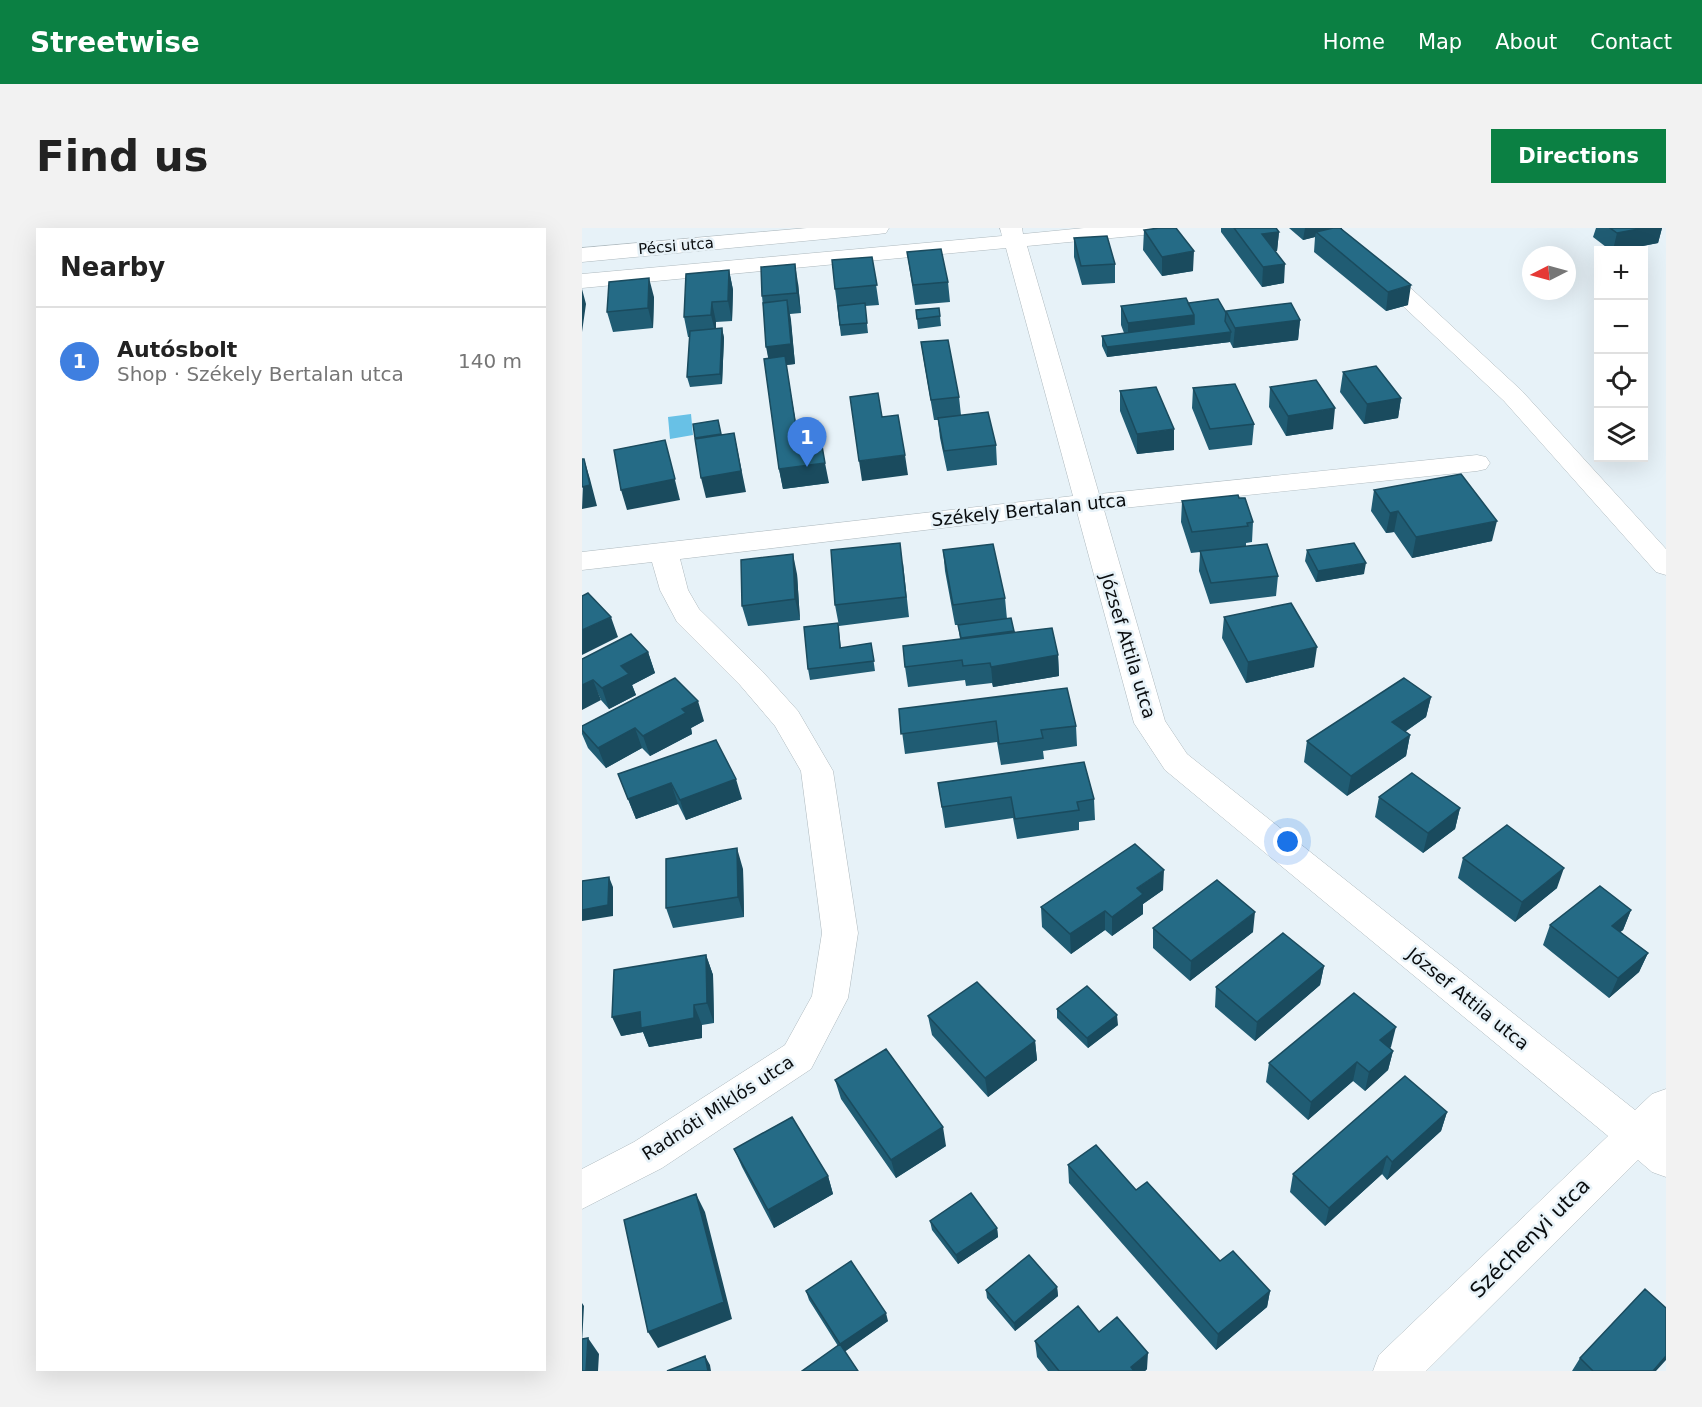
<!DOCTYPE html>
<meta charset="utf-8">
<style>
body{margin:0;font-family:"DejaVu Sans",sans-serif;background:#f2f2f2;color:#222}
.controls{position:absolute;right:18px;top:18px;display:grid;overflow:hidden;border-radius:0px;box-shadow:0 6px 24px #0002}
.controls button{width:54px;height:54px;display:grid;place-items:center;padding:0;border:0;border-bottom:2px solid #e0e0e0;background:#fff;color:#222;font:30px sans-serif}
.compass{position:absolute;left:940px;top:18px;width:54px;height:54px;border-radius:50%;background:#fff;box-shadow:0 6px 24px #0002;rotate:264deg}
.you{position:absolute;left:706px;top:614px;width:21px;height:21px;margin:-15px;border:4px solid #fff;border-radius:50%;background:#1a73e8;box-shadow:0 0 0 9px #1a73e833}
.badge{display:grid;place-items:center;width:39px;height:39px;border-radius:50%;background:#0b8043;color:#fff;font-size:20px;font-weight:700}
.pin{position:absolute;translate:-50% -50px;filter:drop-shadow(0 2px 3px #0008)}
.pin::after{content:'';position:absolute;top:32px;width:21px;height:18px;background:inherit;clip-path:polygon(0 0,100% 0,50% 100%)}
.list{margin:0;padding:0;list-style:none}
h2{display:flex;justify-content:space-between;align-items:center;height:78px;margin:0;padding:0 24px;font-size:26px}
h2 small{font-size:20px;font-weight:400;color:#767676}
.list li{display:grid;grid-template-columns:39px 1fr auto;gap:18px;align-items:center;box-sizing:border-box;height:108px;padding:0 24px;border-top:2px solid #e0e0e0}
.list b{display:block;font-size:22px;white-space:nowrap}
.list p{margin:0;font-size:20px;white-space:nowrap;color:#767676}
.list em{font-size:20px;font-style:normal;color:#767676}
.icon{flex:none;width:33px;height:33px;fill:none;stroke:currentColor;stroke-width:2;stroke-linecap:round;stroke-linejoin:round}
.map{position:relative;flex:none;width:1084px;height:1143px;overflow:hidden;border-radius:0px}
header{display:flex;align-items:center;gap:36px;box-sizing:border-box;height:84px;padding:0 30px;background:#0b8043;color:#fff}
header strong{font-size:28px}
nav{display:flex;gap:33px;margin-inline-start:auto;font-size:21px}
.intro{display:flex;align-items:center;justify-content:space-between;box-sizing:border-box;height:144px;padding:0 36px}
h1{margin:0;font-size:42px}
.button{padding:15px 27px;border-radius:0px;background:#0b8043;color:#fff;font-size:21px;font-weight:700}
main{display:flex;gap:36px;padding:0 36px}
aside{flex:1;background:#fff;border-radius:0px;box-shadow:0 6px 24px #0002}
.map>svg:first-child{display:block}
.water{fill:#68c1e6}
.lines{fill:none;stroke-linecap:round;stroke-linejoin:round}
.minor-casing{stroke:#aeb9be;stroke-width:1}
.major-casing{stroke:#aeb9be;stroke-width:1}
.minor{fill:#fff;fill-rule:evenodd}
.major{fill:#fff;fill-rule:evenodd}
.wall{fill:#205c73}
.shaded-wall{fill:#1a4b5e}
.building{fill:#256b86;stroke:#1a4b5e;stroke-width:1.5}
.labels{text-anchor:middle;stroke-width:5;stroke-linejoin:round;paint-order:stroke}
.far-street-label{font-size:15px;fill:#090c0e;stroke:#e7f2f8}
.street-label{font-size:18px;fill:#090c0e;stroke:#e7f2f8}
.near-street-label{font-size:21px;fill:#090c0e;stroke:#e7f2f8}
</style>
<header>
<strong>Streetwise</strong>
<nav><a>Home</a><a>Map</a><a>About</a><a>Contact</a></nav>
</header>
<div class="intro"><h1>Find us</h1><a class="button">Directions</a></div>
<main>
<aside>
<h2>Nearby<small></small></h2>
<ul class="list">
<li><span class="badge" style="background:#3f7fe0">1</span><div><b>Autósbolt</b><p>Shop · Székely Bertalan utca</p></div><em>140 m</em></li>
</ul>
</aside>
<div class="map">
<svg width="1084" height="1143" viewBox="0 0 1084 1143">
<rect width="100%" height="100%" fill="#e7f2f8"/>
<!-- water -->
<path class="water" d="M109 186 111 207 88 211 86 189Z"/>
<g class="lines">
<defs>
<path id="minor" d="M418 0H440L441 6 502 0H583L580 5 572 6 445 18 517 266 895 227 904 229 908 235 904 241 895 243 522 282 583 493 605 526 1053 882 1070 866 1084 861V949L1070 944 1056 932 844 1143H791L797 1127 1026 908 583 542 552 495 495 284 98 331 106 362 117 381 180 443 216 483 251 543 276 705 266 770 229 841 80 940 0 981V941L52 914 203 817 230 768 240 705 219 543 193 498 158 457 95 394 78 362 70 334 0 342V324L491 268 424 20 0 60V46L420 8Z
M813 51 821 53 940 163 1084 321V347L1074 344 922 173 805 63 802 58 805 53Z"/>
<path id="major" d="M225 0H307L304 5 296 6 0 34V20Z"/>
</defs>
<!-- minor casing -->
<use href="#minor" class="minor-casing"/>
<!-- major casing -->
<use href="#major" class="major-casing"/>
<!-- minor -->
<use href="#minor" class="minor"/>
<!-- major -->
<use href="#major" class="major"/>
</g>
<!-- wall -->
<path class="wall" d="M639 0H694L697 4 695 23H693L702 55 680 59 639 4Z
M707 0H760V1L826 77 804 83 732 24 733 9 721 12Z
M1014 0H1080L1076 15 1040 22H1028L1011 9Z
M562 2 611 43 580 48 561 22Z
M492 10 533 36V55L500 57 492 29Z
M325 24 366 54 368 74 333 77Z
M290 29 297 77 283 78 286 105 259 108 253 61Z
M147 42 151 62 150 93 134 94V101L140 100 142 110 140 156 108 159 105 149 108 109H106L102 89Z
M216 55 219 85 208 86 213 136 204 137 214 198 247 255 201 261 197 241 180 68Z
M72 69 71 100 31 104 25 84Z
M606 75 644 85V83L718 92 716 112 651 120 648 114 525 129 520 118V108L542 105 539 97V78Z
M334 82 358 88 359 98 336 101Z
M339 114 377 169 379 187 414 217 415 237 365 243 358 210 356 192H352L342 134Z
M761 144 819 170 816 190 782 196 758 164Z
M688 159 751 201 704 208 687 179Z
M611 160 672 196 670 217 627 222 610 180Z
M538 163 592 222 555 226 538 183Z
M792 262 910 313 830 330 812 304 804 305 789 283Z
M657 270 671 294 670 314 664 315V318L696 348 694 368 628 376 617 343 618 324 609 325 599 294 600 273Z
M361 322 423 370 425 391 429 390 432 404 476 427 477 448 411 459 410 455 384 458 383 452 326 459 323 439 378 411 376 397H373L363 343Z
M725 322 782 346 734 354 723 333Z
M321 335 327 389 257 398 253 377Z
M215 346 218 392 166 398 160 378Z
M642 389 732 439 664 455 640 410Z
M256 395 259 420 289 415 293 443 228 452 226 441Z
M66 424 73 445 50 457 54 467 27 481 19 472 0 431Z
M849 469 844 489 823 504 828 507 824 528 765 568 722 534 725 513Z
M317 481 494 498 495 518 461 523 462 531 419 537 415 514 323 526Z
M122 493 109 500 110 506 68 528 60 520 24 540 6 520 0 506V498Z
M36 546 160 571 104 592 96 576 54 591Z
M356 555 512 571 513 592 497 594V602L435 611 431 590 363 600Z
M797 569 878 580 873 601 841 625 793 589Z
M881 630 975 660 933 694 876 650Z
M161 641 162 689 91 700 84 680Z
M581 662 561 676V686L530 708 523 702 489 726 460 699 459 679Z
M1049 682 1041 702 1038 704 1066 725 1057 744 1027 770 961 717 968 697Z
M571 700 671 704 608 753 571 720Z
M124 727 131 747 132 795 120 797V810L67 819 61 804 39 808Z
M742 738 738 757 673 813 633 779 634 759Z
M475 781 536 797 506 820 475 790Z
M346 788 453 813 455 832 406 869 350 807Z
M809 819 808 820 811 823 806 842 783 863 771 853 726 892 684 854 687 835Z
M253 852 364 918 314 950 259 871Z
M865 884 859 903 805 952 800 946 743 998 708 964 711 946Z
M152 921 246 948 251 966 192 1000 160 939Z
M486 937 554 962 638 1033 688 1063 685 1079 634 1122 487 955Z
M348 993 415 1000 416 1009 376 1036 350 1002Z
M475 1059 476 1068 433 1103 405 1070 404 1062Z
M224 1063 306 1093 263 1123 256 1118 227 1072Z
M517 1104 565 1141 563 1143H466L455 1129 453 1113Z
M998 1130 1074 1143H990Z"/>
<!-- shaded-wall -->
<path class="shaded-wall" d="M723 0H760L759 3 734 4 733 9 721 12Z
M1062 0H1080L1076 15 1040 22H1031L1035 5Z
M697 4 695 23 679 25 680 6Z
M612 23 611 43 580 48V29Z
M213 36 216 55 219 85 215 65Z
M703 36 702 55 680 59 681 39Z
M147 42 151 62 150 93 146 73Z
M67 50 72 69 71 100 66 80Z
M829 57 826 77 804 83 806 64Z
M0 61 4 76 0 104Z
M205 72 209 92 213 136 204 137 218 219 188 138 184 119Z
M130 74 134 94V107L129 87Z
M612 87 611 106 546 114V95Z
M718 92 716 112 651 120 653 100Z
M140 100 142 110 140 156 138 146Z
M649 104 648 114 525 129V119Z
M819 170 816 190 782 196 785 176Z
M753 180 751 201 704 208 706 188Z
M592 201V222L555 226V206Z
M152 205 164 264 124 270 119 250Z
M83 212 98 272 45 282 39 262Z
M323 227 326 247 280 253 277 233Z
M2 231 8 251 15 278 0 281Z
M243 235 247 255 201 261 197 241Z
M816 283 812 304 804 305 808 285Z
M915 293 910 313 830 330 834 309Z
M211 326 215 346 218 392 213 371Z
M784 335 782 346 734 354 736 343Z
M29 389 36 409 0 427V402Z
M735 419 732 439 664 455 666 434Z
M66 424 73 445 50 457 54 467 27 481 20 460 39 438Z
M476 427 477 448 411 459 409 439Z
M11 452 19 472 0 482V457Z
M849 469 844 489 806 515 810 494Z
M116 473 122 493 109 500 110 506 68 528 61 508 100 481Z
M53 500 60 520 24 540 16 520Z
M828 507 824 528 765 568 769 548Z
M154 551 160 571 104 592 98 572Z
M89 555 96 576 54 591 46 571Z
M878 580 873 601 841 625 846 605Z
M155 620 161 641 162 689 156 669Z
M982 640 975 660 933 694 940 674Z
M582 642 581 662 561 676V686L530 708V689L555 660Z
M27 649 31 659V688L0 693V682Z
M1049 682 1041 702 1022 717 1030 698Z
M523 683V702L489 726 488 706Z
M673 684 671 704 608 753 609 733Z
M1066 725 1057 744 1027 770 1036 750Z
M124 727 131 747 132 795 125 775Z
M742 738 738 757 673 813 675 794Z
M112 777 120 797V810L67 819 61 804 39 808 30 789 58 784Z
M535 787 536 797 506 820 505 810Z
M814 799 809 819 794 831 798 812Z
M453 813 455 832 406 869 403 850Z
M811 823 806 842 783 863 787 844Z
M775 834 771 853 726 892 729 874Z
M865 884 859 903 805 952 810 934Z
M361 899 364 918 314 950 309 932Z
M805 928 800 946 743 998 747 980Z
M246 948 251 966 192 1000 186 982Z
M114 966 123 984 150 1091 76 1120 66 1104Z
M415 1000 416 1009 376 1036 374 1027Z
M475 1059 476 1068 433 1103 432 1095Z
M688 1063 685 1079 634 1122 636 1106Z
M0 1075 2 1078 0 1115Z
M304 1085 306 1093 261 1125 258 1116Z
M6 1110 17 1126 16 1143H4Z
M566 1125 565 1141 563 1143H549V1139Z
M123 1128 128 1137 129 1143H126Z
M1084 1128V1132L1074 1143H1071Z"/>
<!-- building -->
<path class="building" d="M577 0H594L612 23 580 29 562 2Z
M652 0H694L697 4 680 6 703 36 681 39Z
M751 0H758L829 57 806 64 734 4Z
M1028 0H1062L1035 5Z
M525 8 533 36 499 38 492 10Z
M359 21 366 54 331 57 325 24Z
M290 29 295 57 253 61 250 32Z
M213 36 215 65 180 68 179 39Z
M147 42 146 73 130 74 129 87 102 89 104 46Z
M67 50 66 80 25 84 27 54Z
M604 70 612 87 546 95 539 78Z
M636 71 644 85 643 93 649 104 525 119 520 108 612 96V87L606 75Z
M205 72 209 116 184 119 181 75Z
M283 75 285 95 258 97 256 78Z
M709 75 718 92 653 100 644 83Z
M357 80 358 88 335 91 334 82Z
M140 100 138 146 105 149 108 103Z
M366 112 377 169 349 172 339 114Z
M203 128 214 199 236 195 243 235 197 241 182 131Z
M794 138 819 170 785 176 761 144Z
M734 152 753 180 706 188 688 159Z
M653 156 672 196 628 201 611 160Z
M574 159 592 201 555 206 538 163Z
M296 165 300 189 316 187 323 227 277 233 268 169Z
M406 184 414 217 362 223 356 190Z
M136 192 139 206 113 210 111 196Z
M152 205 159 243 119 250 113 211Z
M83 212 93 251 39 262 32 222Z
M0 231H2L8 257 0 259Z
M879 246 915 293 834 309 816 283 808 285 792 262Z
M656 267 657 270H663L671 294 665 295 666 298 610 304 600 273Z
M318 315 324 369 253 377 249 322Z
M772 315 784 335 736 343 725 322Z
M411 316 423 370 371 377 361 322Z
M685 316 696 348 629 355 618 323Z
M211 326 213 371 160 378 159 332Z
M6 365 29 389 0 402V368Z
M709 375 735 419 666 434 642 389Z
M429 390 432 403 379 410 376 397Z
M256 395 258 420 289 415 292 433 226 441 222 399Z
M470 400 476 427 409 439 408 435 381 438 380 432 323 439 321 418Z
M49 406 66 424 39 438 47 446 20 460 11 452 0 457V431Z
M93 450 116 473 100 481 104 485 61 508 53 500 16 520 0 502V498Z
M822 450 849 469 810 494 828 507 769 548 725 513Z
M485 460 494 498 459 502 461 510 417 516 414 493 319 506 317 481Z
M134 512 154 551 98 572 89 555 46 571 36 546Z
M502 534 512 571 495 574 497 582 433 591 429 569 360 579 356 555Z
M830 545 878 580 846 605 797 569Z
M925 597 982 640 940 674 881 630Z
M553 616 582 642 555 660 561 666 530 689 523 683 488 706 459 679Z
M155 620 156 669 84 680V631Z
M27 649 26 677 0 682V653Z
M635 652 673 684 609 733 571 700Z
M1018 658 1049 682 1030 698 1066 725 1036 750 968 697Z
M701 705 742 738 675 794 634 759Z
M124 727 125 775 112 777V790L59 800 58 784 30 789 32 742Z
M395 754 453 813 403 850 346 788Z
M505 758 535 787 505 810 475 781Z
M772 765 814 799 798 812 811 823 787 844 775 834 729 874 687 835Z
M304 821 361 899 309 932 253 852Z
M823 848 865 884 810 934 805 928 747 980 711 946Z
M210 889 246 948 186 982 152 921Z
M514 917 554 962 565 954 638 1033 651 1023 688 1063 636 1106 486 937Z
M389 965 415 1000 374 1027 348 993Z
M114 966 142 1074 66 1104 42 992Z
M447 1027 475 1059 432 1095 404 1062Z
M269 1033 304 1085 258 1116 224 1063Z
M1063 1061 1084 1080V1128L1071 1143H1011L998 1130Z
M496 1078 517 1104 535 1089 566 1125 549 1139 552 1143H477L453 1113Z
M6 1110 4 1143H0V1111Z
M258 1116 276 1143H220Z
M123 1128 126 1143H85Z"/>
<g class="labels">
<!-- far-street labels -->
<g class="far-street-label">
<text transform="translate(94 18) rotate(-5)" y="5">Pécsi utca</text>
</g>
<!-- street labels -->
<g class="street-label">
<text transform="translate(447 282) rotate(-6)" y="6">Székely Bertalan utca</text>
<text transform="translate(546 418) rotate(73)" y="6">József Attila utca</text>
<text transform="translate(886 771) rotate(39)" y="6">József Attila utca</text>
<text transform="translate(136 880) rotate(-33)" y="6">Radnóti Miklós utca</text>
</g>
<!-- near-street labels -->
<g class="near-street-label">
<text transform="translate(948 1010) rotate(-45)" y="7">Széchenyi utca</text>
</g>
</g>
</svg>
<div class="controls">
<button>+</button>
<button>−</button>
<button><svg class="icon" aria-label="locate" viewBox="0 0 24 24"><circle cx="12" cy="12" r="6"/><path d="M12 2v4M12 18v4M2 12h4M18 12h4"/></svg></button>
<button><svg class="icon" aria-label="layers" viewBox="0 0 24 24"><path d="M12 4l9 5-9 5-9-5zM3 14l9 5 9-5"/></svg></button>
</div>
<svg class="compass" viewBox="-18 -18 36 36"><path d="M0-13l5 13h-10z" fill="#e53935"/><path d="M0 13l5-13h-10z" fill="#767676"/></svg>
<div class="you"></div>
<div class="pin badge" style="left:225px;top:239px;background:#3f7fe0">1</div>
</div>
</main>
